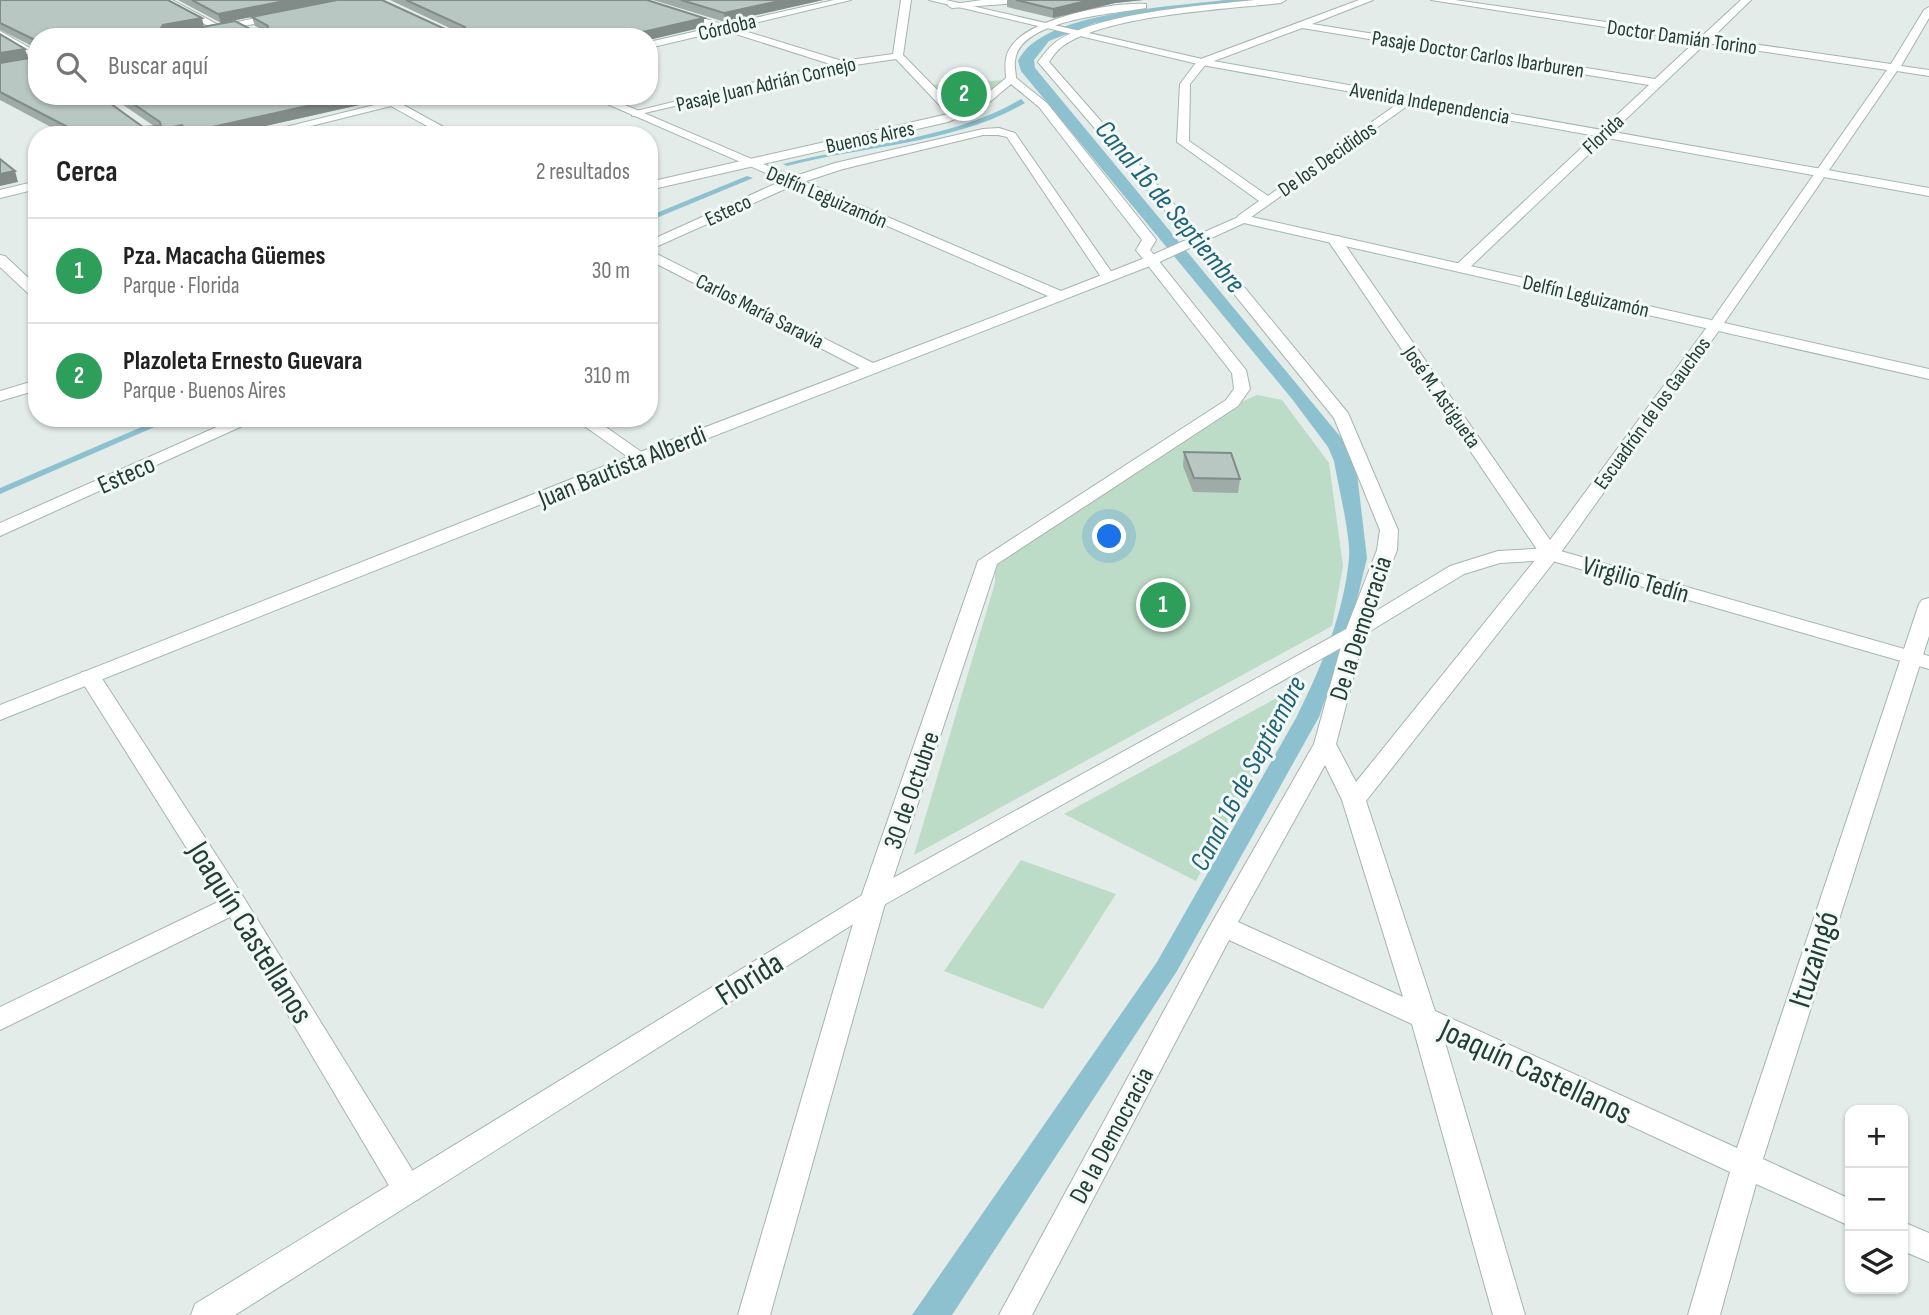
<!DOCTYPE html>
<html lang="es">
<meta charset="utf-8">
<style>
body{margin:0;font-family:"Sofia Sans Condensed",sans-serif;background:#f6f6f6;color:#222}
.controls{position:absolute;right:21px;bottom:21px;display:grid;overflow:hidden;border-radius:14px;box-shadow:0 2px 5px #0004}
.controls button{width:63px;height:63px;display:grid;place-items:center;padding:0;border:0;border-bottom:2px solid #e0e0e0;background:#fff;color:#222;font:35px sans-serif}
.you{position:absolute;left:1110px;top:537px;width:24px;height:24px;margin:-18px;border:5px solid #fff;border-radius:50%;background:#1a73e8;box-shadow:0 0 0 10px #1a73e833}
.badge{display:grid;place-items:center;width:46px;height:46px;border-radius:50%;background:#db2777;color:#fff;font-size:23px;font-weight:700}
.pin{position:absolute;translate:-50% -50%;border:4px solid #fff;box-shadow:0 2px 7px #0006}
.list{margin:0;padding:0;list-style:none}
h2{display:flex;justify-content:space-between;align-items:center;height:91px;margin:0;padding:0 28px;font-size:30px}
h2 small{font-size:23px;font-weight:400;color:#767676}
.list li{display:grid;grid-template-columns:46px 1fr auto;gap:21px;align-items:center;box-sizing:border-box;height:105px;padding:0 28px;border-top:2px solid #e0e0e0}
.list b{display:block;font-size:26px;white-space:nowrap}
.list p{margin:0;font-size:23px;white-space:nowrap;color:#767676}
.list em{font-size:23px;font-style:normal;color:#767676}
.icon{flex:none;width:38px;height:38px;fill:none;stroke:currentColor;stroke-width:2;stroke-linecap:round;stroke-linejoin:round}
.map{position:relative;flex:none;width:1929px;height:1315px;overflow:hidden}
.search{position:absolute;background:#fff;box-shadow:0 2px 5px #0004;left:28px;top:28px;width:630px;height:77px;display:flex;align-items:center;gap:18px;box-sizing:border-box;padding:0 24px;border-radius:28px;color:#767676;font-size:26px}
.panel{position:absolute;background:#fff;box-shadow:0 2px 5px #0004;left:28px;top:126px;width:630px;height:301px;border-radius:28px}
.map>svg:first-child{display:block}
.green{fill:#bddcc7}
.water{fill:#8ec1cf}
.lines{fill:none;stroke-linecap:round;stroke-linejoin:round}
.street-casing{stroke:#a6b4b0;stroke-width:2}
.secondary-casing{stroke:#a2b7b1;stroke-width:2}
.street{fill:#fff;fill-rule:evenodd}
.secondary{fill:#fff;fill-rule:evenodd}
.wall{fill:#9eaba7}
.shaded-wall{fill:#818b88}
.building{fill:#b8c7c2;stroke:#818b88;stroke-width:2}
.labels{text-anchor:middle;stroke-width:6;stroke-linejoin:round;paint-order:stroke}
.far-street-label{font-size:21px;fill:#233d37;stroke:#f3f9f6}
.street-label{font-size:26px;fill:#233d37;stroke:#f3f9f6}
.water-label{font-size:28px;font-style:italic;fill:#206376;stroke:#f3f9f6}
.near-street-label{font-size:32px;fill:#233d37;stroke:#f3f9f6}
</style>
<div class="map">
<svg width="1929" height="1315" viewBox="0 0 1929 1315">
<rect width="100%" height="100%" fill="#e3ece9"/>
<!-- green -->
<path class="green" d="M1006 80 978 103 957 113 930 85Z
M1257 395 1282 400 1329 463 1343 566 1332 626 914 855 995 583V566L1239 403Z
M1302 684 1196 881 1064 814Z
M1021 860 1116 894 1043 1009 944 971Z"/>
<!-- water -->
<path class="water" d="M1224 0H1259L1095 23 1049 41 1034 60 1035 68 1348 446 1355 457 1367 558 1350 629 1319 717 1177 971 952 1315H912L1157 962 1296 718C1321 668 1344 614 1349 558 1351 537 1338 485 1334 461L1328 447 1292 399 1021 71 1018 61C1042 11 1173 7 1224 0Z
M1021 99 1025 103C954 144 865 145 787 166L783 164C860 144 953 140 1021 99Z
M747 176 753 178 649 221V216Z
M175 418 173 419 0 494V488L160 419Z"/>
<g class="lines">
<defs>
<path id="street" d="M160 0H172L224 28 216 30Z
M629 0H644L842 61 893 54 901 0H911L903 55 957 110 977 102 1006 78C1005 64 1004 54 1014 43 1034 18 1115 1 1146 4V8C1115 14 1019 19 1015 61 1014 66 1016 73 1016 78L1047 103 1154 237 1156 240 1150 250 1246 370 1250 389 1238 406 997 564 886 900 770 1315H738L860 900 978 561 1226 400 1234 389 1232 373 1136 250 1142 240 1039 107 1011 84 985 106 948 122 649 190V182L948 114 896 59 841 67 632 116V112L830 64Z
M982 0H1024L1019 3 952 8 947 5Z
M1255 0H1286L1281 3C1227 9 1106 15 1063 46 1057 50 1053 56 1049 62L1203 237 1348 413 1398 530 1397 550 1365 632 1336 744 1356 782 1540 554 1327 239 1329 236H1339L1550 540 1710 323 1887 70 1706 43 1466 271H1456V265L1649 85 1302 28 1206 64 1190 84 1189 141 1268 196 1407 97 1417 99 1243 223 1236 219 1238 216 1259 201 1177 142 1180 84 1198 60 1359 0H1373L1312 24 1655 79 1696 41 1431 0H1455L1702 36 1741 0H1751L1712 38 1891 64 1924 10 1929 7V18L1901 66 1929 70V76L1897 71 1720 329 1557 558 1366 801 1435 1011 1737 1148 1919 604 1922 600 1929 598V636L1763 1159 1850 1199V1226L1756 1184 1720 1315H1688L1730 1172 1444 1039 1525 1315H1493L1412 1024 1229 940 1032 1315H999L1210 926 1314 744 1345 632 1377 550 1380 530 1334 418 1193 243 1038 62C1043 55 1049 47 1056 42 1095 13 1206 5 1255 0ZM1325 765 1342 800 1403 997 1238 922Z
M0 31 37 52V60L0 38Z
M373 96H387L458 135H443Z
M999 128 1015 133 1115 277 1113 280H1103L1007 137 998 135H983L843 169 794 185 649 250 877 365 879 368 877 371H865L649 260V241L786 179 835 163 983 129Z
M0 255 5 256 37 286V298L32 297 0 267Z
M37 380V390L0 401V391Z
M237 418H260L0 536V523Z
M573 418H593L650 458 641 463 635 462Z
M90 671 98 672 101 677 244 898 419 1181 423 1190 419 1199 408 1203 397 1199 230 917 0 1030V1007L220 901 79 677 82 672Z
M1903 1222 1929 1233V1262L1903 1251Z"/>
<path id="secondary" d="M834 0H851L649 48V42Z
M929 0H946L1202 59 1929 188V196L1202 65Z
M280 13 285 16 283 18 188 37H166Z
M411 96H431L275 135H253Z
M589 96H604L1061 291 1145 258 1243 215 1929 369V379L1244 223 1155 264 647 462 0 720V705L635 454 1048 296Z
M37 181V189L0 198V190Z
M1550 548 1929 656V669L1549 560 1500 563 1464 574 1362 636 882 906 235 1315H191L195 1304 864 894 1348 628 1450 566 1498 551Z"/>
</defs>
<!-- street casing -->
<use href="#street" class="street-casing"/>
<!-- secondary casing -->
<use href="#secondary" class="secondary-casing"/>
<!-- street -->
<use href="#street" class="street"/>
<!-- secondary -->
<use href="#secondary" class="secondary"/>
</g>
<!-- wall -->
<path class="wall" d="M0 0 204 27 262 30 255 26 252 17 454 30 390 0H647L704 27 37 37V96L143 127 154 126 110 96H376L377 101 225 135H66L0 100V63L36 57V48L0 30Z
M178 0H336L221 23Z
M653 0H823L725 22Z
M1007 0H1143L1115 3 1053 18 1007 7Z
M1184 452 1240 479 1238 493 1193 492 1183 466Z"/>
<!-- shaded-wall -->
<path class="shaded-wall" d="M290 0H336L221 23 218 14Z
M784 0H823L725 22 724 13Z
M1090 0H1143L1115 3 1053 18V9Z
M202 18 204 27 165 34 161 28 163 25Z
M704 18V27L649 40V37H621Z
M25 49 28 58 0 63V53Z
M352 96H376L377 101 225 135H200L199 130Z
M182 125 185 135H148L155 131Z
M15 171 18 182 0 186V174Z"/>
<!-- building -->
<path class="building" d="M0 0H168L202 18 163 25 161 28 163 30H186L235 21 252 30H267L268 26 252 17 337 0H382L447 30H462L465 27 406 0H647L704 18 621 37H37V96H100L143 127 161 126 160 122 122 96H352L199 130H186L182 125 155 131 148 135H83L0 92V63L36 57 35 40 0 23Z
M192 0H290L218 14Z
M681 0H784L724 13Z
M1016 0H1090L1053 9Z
M0 34 25 49 0 53Z
M0 159 15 171 0 174Z
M1184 452 1231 453 1240 479 1194 478Z"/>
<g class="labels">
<!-- far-street labels -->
<g class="far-street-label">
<text transform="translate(727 27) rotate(-13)" y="7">Córdoba</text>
<text transform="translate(1682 37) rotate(8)" y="7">Doctor Damián Torino</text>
<text transform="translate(1478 54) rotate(9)" y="7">Pasaje Doctor Carlos Ibarburen</text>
<text transform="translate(766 84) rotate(-13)" y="7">Pasaje Juan Adrián Cornejo</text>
<text transform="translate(1430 103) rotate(10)" y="7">Avenida Independencia</text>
<text transform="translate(1603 134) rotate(-43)" y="7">Florida</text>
<text transform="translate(870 137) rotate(-12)" y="7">Buenos Aires</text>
<text transform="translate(1327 159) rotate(-35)" y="7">De los Decididos</text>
<text transform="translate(827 197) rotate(23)" y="7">Delfín Leguizamón</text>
<text transform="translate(728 210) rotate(-25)" y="7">Esteco</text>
<text transform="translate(1586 296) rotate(13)" y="7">Delfín Leguizamón</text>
<text transform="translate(760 311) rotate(27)" y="7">Carlos María Saravia</text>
<text transform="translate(1442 397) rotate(55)" y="7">José M. Astigueta</text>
<text transform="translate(1652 413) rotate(-54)" y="7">Escuadrón de los Gauchos</text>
</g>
<!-- street labels -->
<g class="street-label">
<text transform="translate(622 466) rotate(-22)" y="9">Juan Bautista Alberdi</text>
<text transform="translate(126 474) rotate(-24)" y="9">Esteco</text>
<text transform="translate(1636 579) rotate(16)" y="9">Virgilio Tedín</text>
<text transform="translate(1360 628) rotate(-72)" y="9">De la Democracia</text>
<text transform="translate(911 790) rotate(-71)" y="9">30 de Octubre</text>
<text transform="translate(1111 1135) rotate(-62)" y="9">De la Democracia</text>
</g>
<!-- water labels -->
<g class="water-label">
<text transform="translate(1171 206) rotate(50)" y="10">Canal 16 de Septiembre</text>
<text transform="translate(1247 773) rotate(-62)" y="10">Canal 16 de Septiembre</text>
</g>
<!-- near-street labels -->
<g class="near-street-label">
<text transform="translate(251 932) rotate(58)" y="11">Joaquín Castellanos</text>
<text transform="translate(1813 959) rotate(-72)" y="11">Ituzaingó</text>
<text transform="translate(749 978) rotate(-32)" y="11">Florida</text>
<text transform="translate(1536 1071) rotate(25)" y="11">Joaquín Castellanos</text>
</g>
</g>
</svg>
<div class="controls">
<button>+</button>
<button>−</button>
<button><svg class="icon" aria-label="layers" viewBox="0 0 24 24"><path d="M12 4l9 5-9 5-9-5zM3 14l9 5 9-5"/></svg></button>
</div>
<div class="you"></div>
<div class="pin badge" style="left:1163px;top:605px;background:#2e9e5b">1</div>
<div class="pin badge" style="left:964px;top:94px;background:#2e9e5b">2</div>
<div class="search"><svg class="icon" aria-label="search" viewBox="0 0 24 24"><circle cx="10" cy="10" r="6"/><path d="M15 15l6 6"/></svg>Buscar aquí</div>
<section class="panel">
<h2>Cerca<small>2 resultados</small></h2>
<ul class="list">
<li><span class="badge" style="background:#2e9e5b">1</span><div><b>Pza. Macacha Güemes</b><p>Parque · Florida</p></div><em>30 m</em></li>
<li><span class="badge" style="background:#2e9e5b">2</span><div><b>Plazoleta Ernesto Guevara</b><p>Parque · Buenos Aires</p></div><em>310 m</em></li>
</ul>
</section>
</div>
